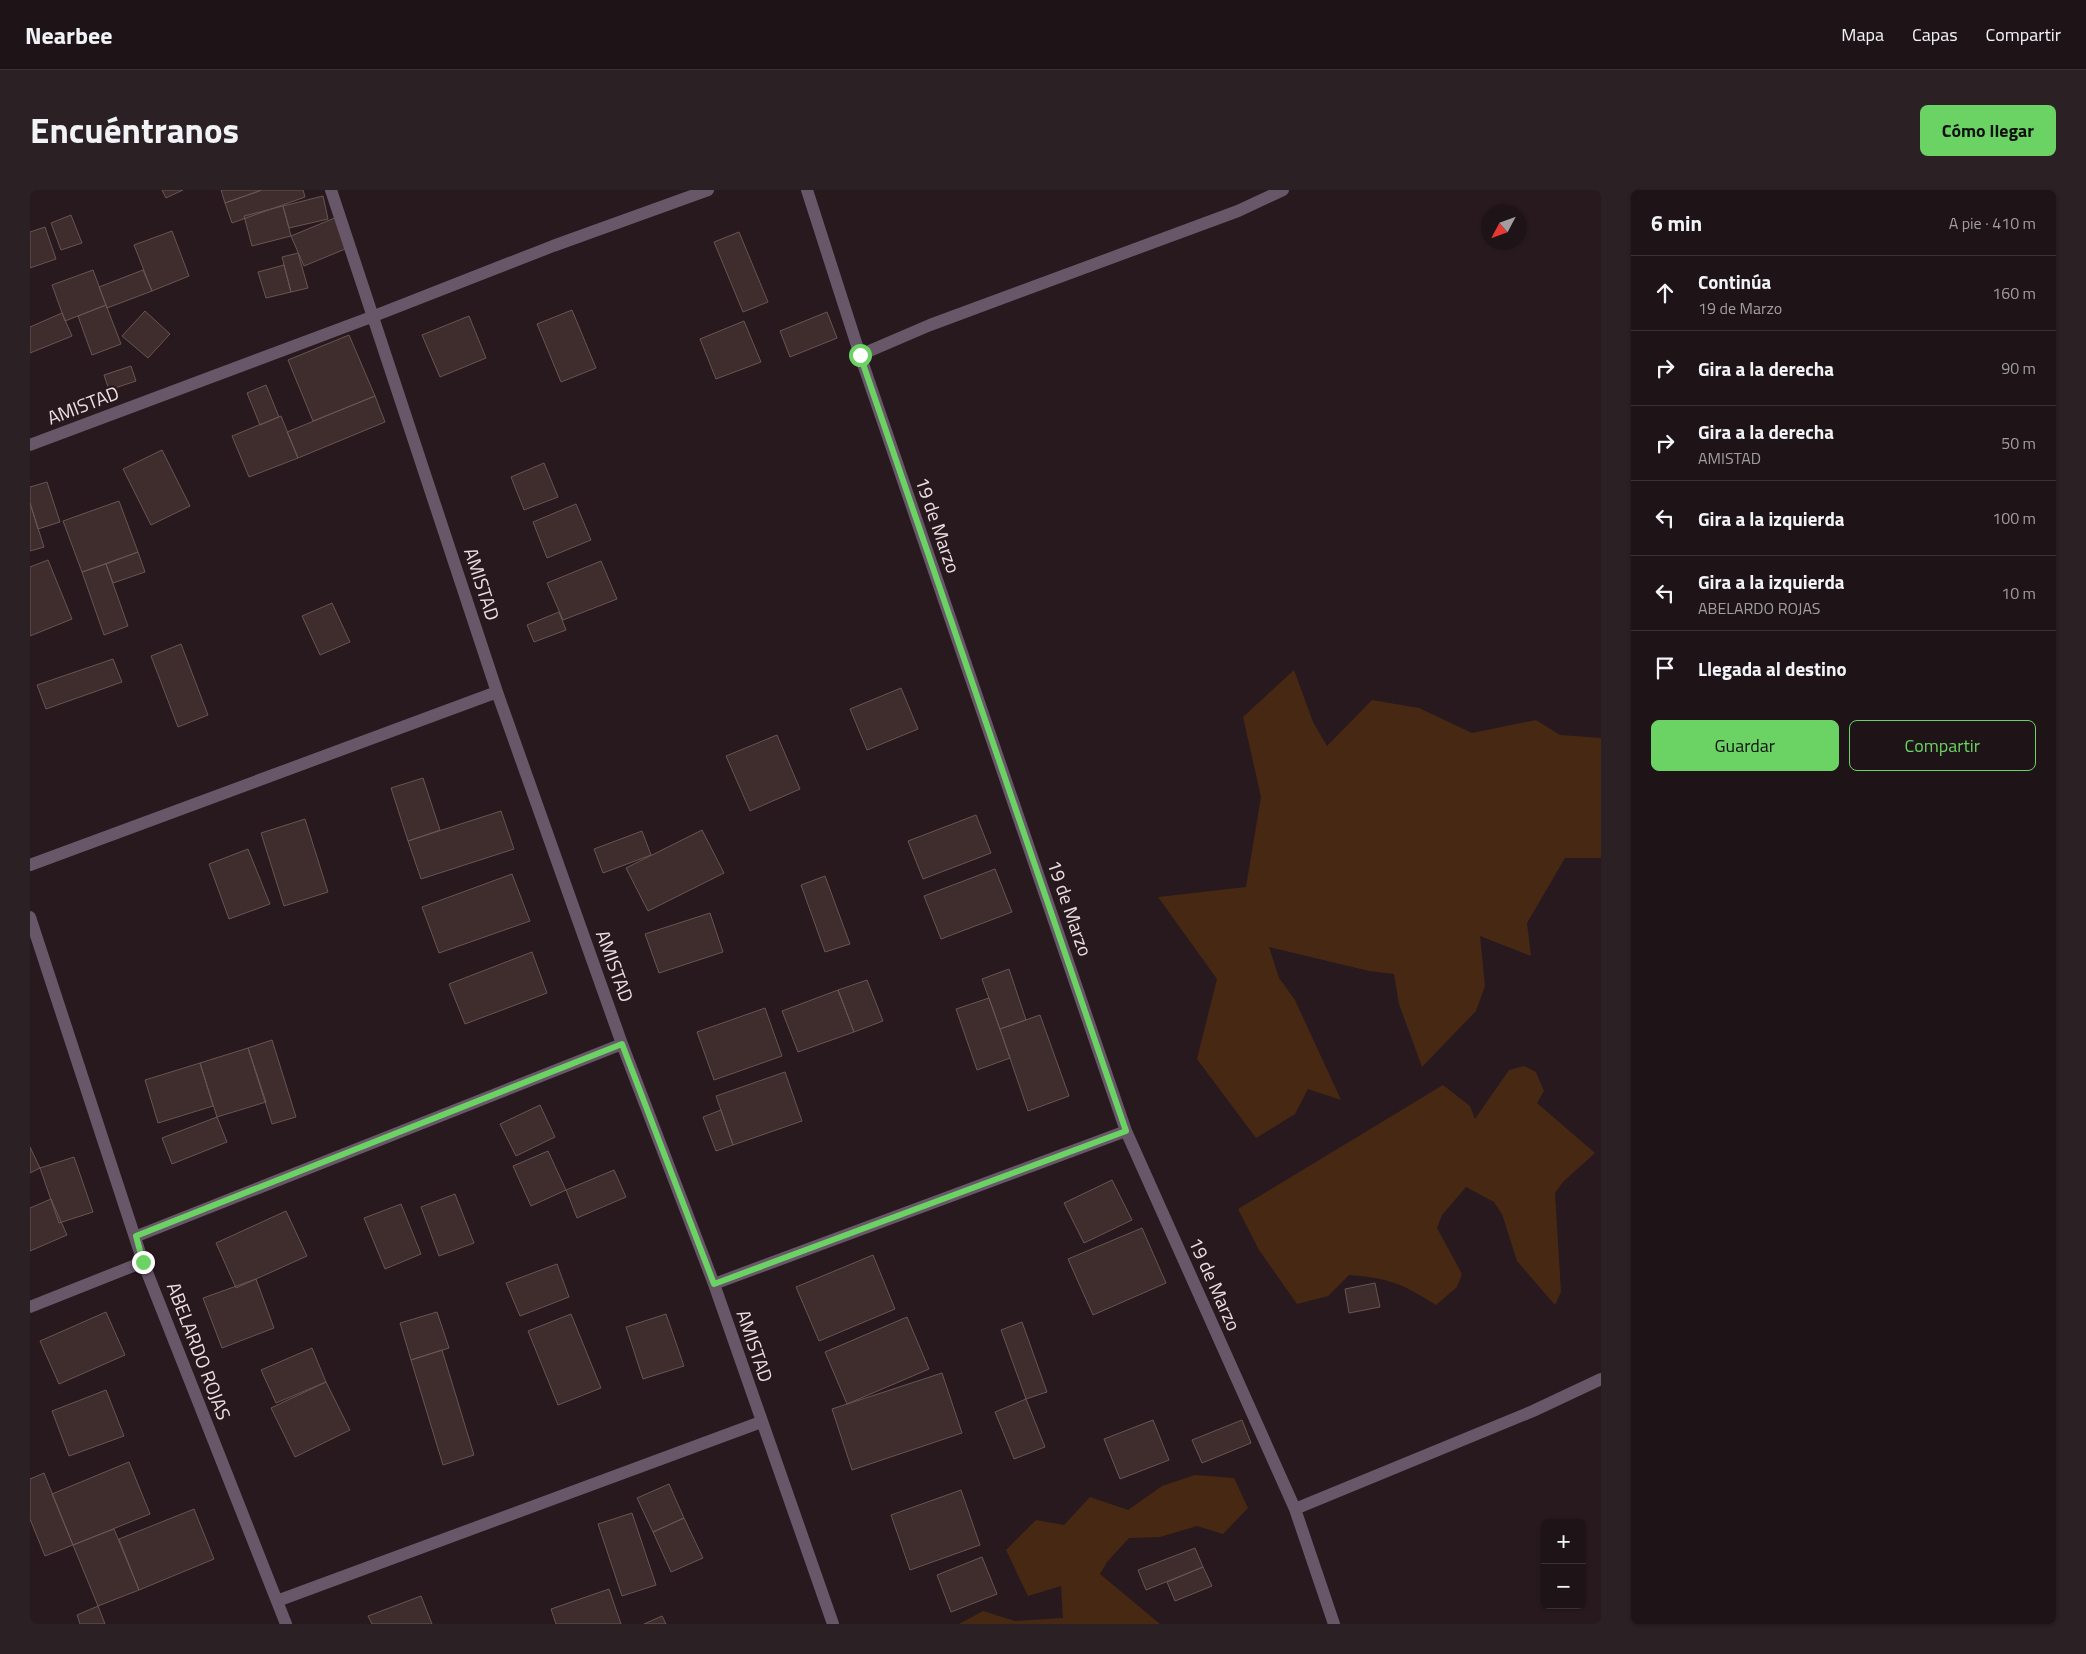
<!DOCTYPE html>
<html lang="es">
<meta charset="utf-8">
<style>
body{margin:0;font-family:"Titillium Web",sans-serif;background:#2b2024;color:#f1f3f6}
.controls{position:absolute;right:15px;bottom:15px;display:grid;overflow:hidden;border-radius:8px;box-shadow:0 1px 4px #0004}
.controls button{width:45px;height:45px;display:grid;place-items:center;padding:0;border:0;border-bottom:1px solid #3c3236;background:#1e1317;color:#f1f3f6;font:25px sans-serif}
.compass{position:absolute;left:1451px;top:15px;width:45px;height:45px;border-radius:50%;background:#1e1317;box-shadow:0 1px 4px #0004;rotate:229deg}
.stop{position:absolute;width:15px;height:15px;margin:-11px;border:4px solid #6bd363;border-radius:50%;background:#fff}
.stop.end{background:#6bd363;border-color:#fff;box-shadow:0 1px 5px #0008}
.list{margin:0;padding:0;list-style:none}
h2{display:flex;justify-content:space-between;align-items:center;height:65px;margin:0;padding:0 20px;font-size:21px}
h2 small{font-size:16px;font-weight:400;color:#a19ea1}
.list li{display:grid;grid-template-columns:32px 1fr auto;gap:15px;align-items:center;box-sizing:border-box;height:75px;padding:0 20px;border-top:1px solid #3c3236}
.list b{display:block;font-size:19px;white-space:nowrap}
.list p{margin:0;font-size:16px;white-space:nowrap;color:#a19ea1}
.list em{font-size:16px;font-style:normal;color:#a19ea1}
.actions{display:flex;gap:10px;padding:15px 20px}
.actions a{flex:1;padding:11px 0;border:1px solid #6bd363;border-radius:8px;text-align:center;font-size:18px;color:#6bd363}
.actions .main{background:#6bd363;color:#111}
.icon{flex:none;width:28px;height:28px;fill:none;stroke:currentColor;stroke-width:2;stroke-linecap:round;stroke-linejoin:round}
.map{position:relative;flex:none;width:1571px;height:1434px;overflow:hidden;border-radius:8px}
header{display:flex;align-items:center;gap:30px;box-sizing:border-box;height:70px;padding:0 25px;background:#1e1317;border-bottom:1px solid #3c3236}
header strong{font-size:24px}
nav{display:flex;gap:28px;margin-inline-start:auto;font-size:18px}
.intro{display:flex;align-items:center;justify-content:space-between;box-sizing:border-box;height:120px;padding:0 30px}
h1{margin:0;font-size:35px}
.button{padding:12px 22px;border-radius:8px;background:#6bd363;color:#111;font-size:18px;font-weight:700}
main{display:flex;gap:30px;padding:0 30px}
aside{flex:1;background:#1e1317;border-radius:8px;box-shadow:0 1px 4px #0004}
.map>svg:first-child{display:block}
.green{fill:#472813}
.building{fill:#3e2d2c;stroke:#685553}
.lines{fill:none;stroke-linecap:round;stroke-linejoin:round}
.service{stroke:#685769;stroke-width:12}
.minor{stroke:#685769;stroke-width:12}
.route{stroke:#6bd363;stroke-width:6}
.labels{text-anchor:middle;stroke-width:4.5;stroke-linejoin:round;paint-order:stroke}
.street-label{font-size:19px;fill:#ebe0e4;stroke:#28191f}
</style>
<header>
<strong>Nearbee</strong>
<nav><a>Mapa</a><a>Capas</a><a>Compartir</a></nav>
</header>
<div class="intro"><h1>Encuéntranos</h1><a class="button">Cómo llegar</a></div>
<main>
<div class="map">
<svg width="1571" height="1434" viewBox="0 0 1571 1434">
<rect width="100%" height="100%" fill="#28191f"/>
<!-- green -->
<path class="green" d="M1264 480 1283 532 1297 556 1342 510 1389 518 1442 543 1506 530 1530 545 1571 548V668H1535L1497 733 1501 766 1450 746 1455 796 1446 821 1392 877 1369 814 1364 784 1339 781 1239 757 1249 788 1265 810 1311 910 1278 899 1265 924 1226 948 1167 869 1187 789 1128 707 1216 697 1231 607 1213 527Z
M1494 876 1506 882 1514 901 1507 913 1565 963 1533 992 1525 1003 1531 1102 1525 1115 1487 1071 1472 1024 1464 1012 1436 997 1412 1025 1407 1038 1432 1084 1427 1097 1406 1115C1373 1094 1359 1088 1319 1085L1298 1106 1267 1114 1229 1060 1208 1019 1413 895 1440 916 1445 929 1479 880Z
M1165 1285 1204 1288 1218 1318 1193 1344 1167 1336 1130 1347 1099 1348 1077 1372 1070 1384 1130 1434H929L953 1421 985 1431 1033 1428 1031 1396 998 1406 976 1360 1006 1330 1034 1335 1060 1307 1098 1320 1132 1296Z"/>
<!-- building -->
<path class="building" d="M132 0H153L136 8Z
M191 0H232L195 13Z
M232 0H273L275 7 202 33 195 13Z
M293 6 298 29 259 38 253 16Z
M253 16 261 46 222 56 214 26Z
M41 25 52 53 31 60 21 33Z
M307 27 320 57 274 76 261 46Z
M15 37 26 69 0 78V42Z
M142 41 159 86 122 101 104 55Z
M709 42 738 112 713 122 684 52Z
M268 63 278 98 261 102 252 67Z
M254 75 261 102 236 108 228 82Z
M63 80 76 115 35 131 22 95Z
M113 80 122 101 77 118 69 97Z
M76 115 91 154 62 165 48 126Z
M542 120 566 178 531 192 507 134Z
M115 121 140 144 118 168 92 146Z
M797 122 807 148 760 167 750 141Z
M32 123 42 146 0 163V137Z
M439 126 456 168 410 187 392 145Z
M714 131 731 172 686 189 670 149Z
M319 145 345 206 283 231 258 170Z
M101 176 106 191 79 200 74 185Z
M236 195 249 227 230 235 217 203Z
M345 206 355 232 268 268 257 242Z
M251 226 268 268 219 287 202 246Z
M132 260 160 316 121 335 93 279Z
M514 273 528 307 494 320 481 287Z
M17 292 30 332 8 339 0 313V297Z
M89 311 108 362 52 382 33 331Z
M0 313 14 357 0 361Z
M546 314 561 350 517 368 503 332Z
M108 362 115 382 83 393 76 374Z
M18 370 42 429 0 446V377Z
M571 371 587 409 533 430 517 393Z
M76 374 98 436 74 445 52 382Z
M302 413 320 452 290 465 272 426Z
M529 422 536 440 504 452 497 435Z
M151 454 178 525 148 537 121 466Z
M83 469 92 492 16 519 7 495Z
M871 498 888 539 837 560 820 519Z
M747 545 770 599 720 621 696 566Z
M393 588 410 640 378 651 361 598Z
M471 621 484 659 391 689 378 651Z
M946 625 961 663 893 689 878 651Z
M275 629 298 702 254 716 231 643Z
M672 640 694 683 618 721 596 678Z
M612 641 621 665 573 683 564 659Z
M218 659 240 714 199 729 179 674Z
M965 679 982 722 911 749 894 706Z
M482 684 500 731 409 763 392 717Z
M795 686 820 754 795 762 771 695Z
M680 723 693 762 629 783 615 744Z
M502 762 517 803 435 834 419 794Z
M979 779 996 830 970 839 952 789Z
M837 790 853 831 824 842 808 800Z
M808 800 824 842 768 862 752 821Z
M959 808 980 868 947 880 926 819Z
M735 818 752 866 684 890 667 842Z
M1010 825 1039 906 998 921 970 839Z
M242 850 266 927 242 934 218 858Z
M218 858 236 912 187 927 170 873Z
M170 873 183 916 128 933 115 890Z
M755 882 772 931 703 955 686 906Z
M510 915 525 947 486 966 470 934Z
M691 920 703 955 686 961 673 927Z
M187 927 197 952 142 974 132 948Z
M0 957 10 978 0 983Z
M518 961 536 1000 501 1016 483 976Z
M44 967 63 1022 29 1033 10 978Z
M584 980 596 1007 547 1028 536 1000Z
M1082 990 1102 1030 1054 1053 1034 1013Z
M425 1004 444 1053 409 1066 391 1017Z
M21 1009 37 1045 0 1061V1018Z
M371 1014 391 1064 355 1079 334 1028Z
M256 1021 277 1066 206 1098 186 1053Z
M1112 1038 1136 1093 1063 1125 1038 1069Z
M843 1065 865 1119 789 1151 766 1097Z
M527 1074 539 1107 490 1126 476 1093Z
M226 1089 244 1138 192 1158 173 1108Z
M1345 1093 1350 1117 1319 1123 1315 1099Z
M76 1122 95 1165 29 1194 10 1151Z
M407 1122 419 1158 381 1170 370 1133Z
M541 1124 571 1198 528 1215 498 1141Z
M636 1124 654 1176 613 1189 596 1137Z
M877 1127 899 1179 817 1214 795 1162Z
M992 1132 1017 1202 996 1209 971 1140Z
M282 1158 296 1192 246 1213 231 1180Z
M412 1160 444 1265 413 1275 381 1170Z
M912 1183 932 1243 822 1280 802 1219Z
M296 1192 320 1240 265 1267 241 1218Z
M76 1200 94 1246 39 1266 22 1221Z
M996 1209 1015 1257 984 1269 965 1222Z
M1123 1230 1139 1270 1090 1289 1074 1249Z
M1212 1230 1221 1253 1172 1273 1162 1250Z
M99 1272 120 1324 43 1355 22 1304Z
M14 1283 43 1355 15 1366 0 1329V1289Z
M639 1294 654 1328 623 1342 607 1308Z
M931 1300 950 1355 880 1380 861 1325Z
M164 1319 184 1369 109 1400 89 1349Z
M602 1323 626 1395 592 1406 568 1334Z
M654 1328 673 1368 641 1382 623 1342Z
M84 1339 109 1400 68 1416 43 1355Z
M1165 1358 1173 1377 1116 1400 1108 1380Z
M952 1367 967 1404 921 1422 907 1385Z
M1173 1377 1182 1396 1145 1411 1137 1392Z
M579 1399 591 1434H526L521 1419Z
M391 1406 402 1434H342L338 1426Z
M68 1416 75 1434H50L47 1425Z
M632 1426 636 1434H614Z"/>
<g class="lines">
<!-- service -->
<path class="service" d="M830 165 900 135 1208 21 1253 0"/>
<!-- minor -->
<path class="minor" d="M301 0 467 502 592 854 684 1094 803 1434
M777 0 830 165 1096 941 1265 1319 1304 1434
M0 255 344 126 523 56 678 0
M0 675 467 502
M0 727 113 1072 256 1434
M107 1046 592 854
M684 1094 1096 941
M0 1117 113 1072
M1265 1319 1503 1221 1571 1189
M247 1411 731 1232"/>
</g>
<g class="lines">
<!-- route -->
<path class="route" d="M113 1072 106 1046 592 854 684 1094 1096 941 830 165"/>
</g>
<g class="labels">
<!-- street labels -->
<g class="street-label">
<text transform="translate(53 215) rotate(-21)" y="7">AMISTAD</text>
<text transform="translate(908 335) rotate(71)" y="7">19 de Marzo</text>
<text transform="translate(452 394) rotate(72)" y="7">AMISTAD</text>
<text transform="translate(1040 718) rotate(71)" y="7">19 de Marzo</text>
<text transform="translate(585 776) rotate(70)" y="7">AMISTAD</text>
<text transform="translate(1185 1094) rotate(66)" y="7">19 de Marzo</text>
<text transform="translate(725 1156) rotate(71)" y="7">AMISTAD</text>
<text transform="translate(169 1161) rotate(69)" y="7">ABELARDO ROJAS</text>
</g>
</g>
</svg>
<div class="controls">
<button>+</button>
<button>−</button>
</div>
<svg class="compass" viewBox="-18 -18 36 36"><path d="M0-13l5 13h-10z" fill="#e53935"/><path d="M0 13l5-13h-10z" fill="#a19ea1"/></svg>
<div class="stop" style="left:830px;top:165px"></div>
<div class="stop end" style="left:113px;top:1072px"></div>
</div>
<aside>
<h2>6 min<small>A pie · 410 m</small></h2>
<ul class="list">
<li><svg class="icon" aria-label="ahead" viewBox="0 0 24 24"><path d="M12 20V5M6 11l6-6 6 6"/></svg><div><b>Continúa</b><p>19 de Marzo</p></div><em>160 m</em></li>
<li><svg class="icon" aria-label="right" viewBox="0 0 24 24"><path d="M7 20v-9h11M14 6l5 5-5 5"/></svg><div><b>Gira a la derecha</b></div><em>90 m</em></li>
<li><svg class="icon" aria-label="right" viewBox="0 0 24 24"><path d="M7 20v-9h11M14 6l5 5-5 5"/></svg><div><b>Gira a la derecha</b><p>AMISTAD</p></div><em>50 m</em></li>
<li><svg class="icon" aria-label="left" viewBox="0 0 24 24"><path d="M17 20v-9H6M10 6l-5 5 5 5"/></svg><div><b>Gira a la izquierda</b></div><em>100 m</em></li>
<li><svg class="icon" aria-label="left" viewBox="0 0 24 24"><path d="M17 20v-9H6M10 6l-5 5 5 5"/></svg><div><b>Gira a la izquierda</b><p>ABELARDO ROJAS</p></div><em>10 m</em></li>
<li><svg class="icon" aria-label="arrive" viewBox="0 0 24 24"><path d="M6 21V4h12l-3 4 3 4H6"/></svg><div><b>Llegada al destino</b></div></li>
</ul>
<div class="actions"><a class="main">Guardar</a><a>Compartir</a></div>
</aside>
</main>
